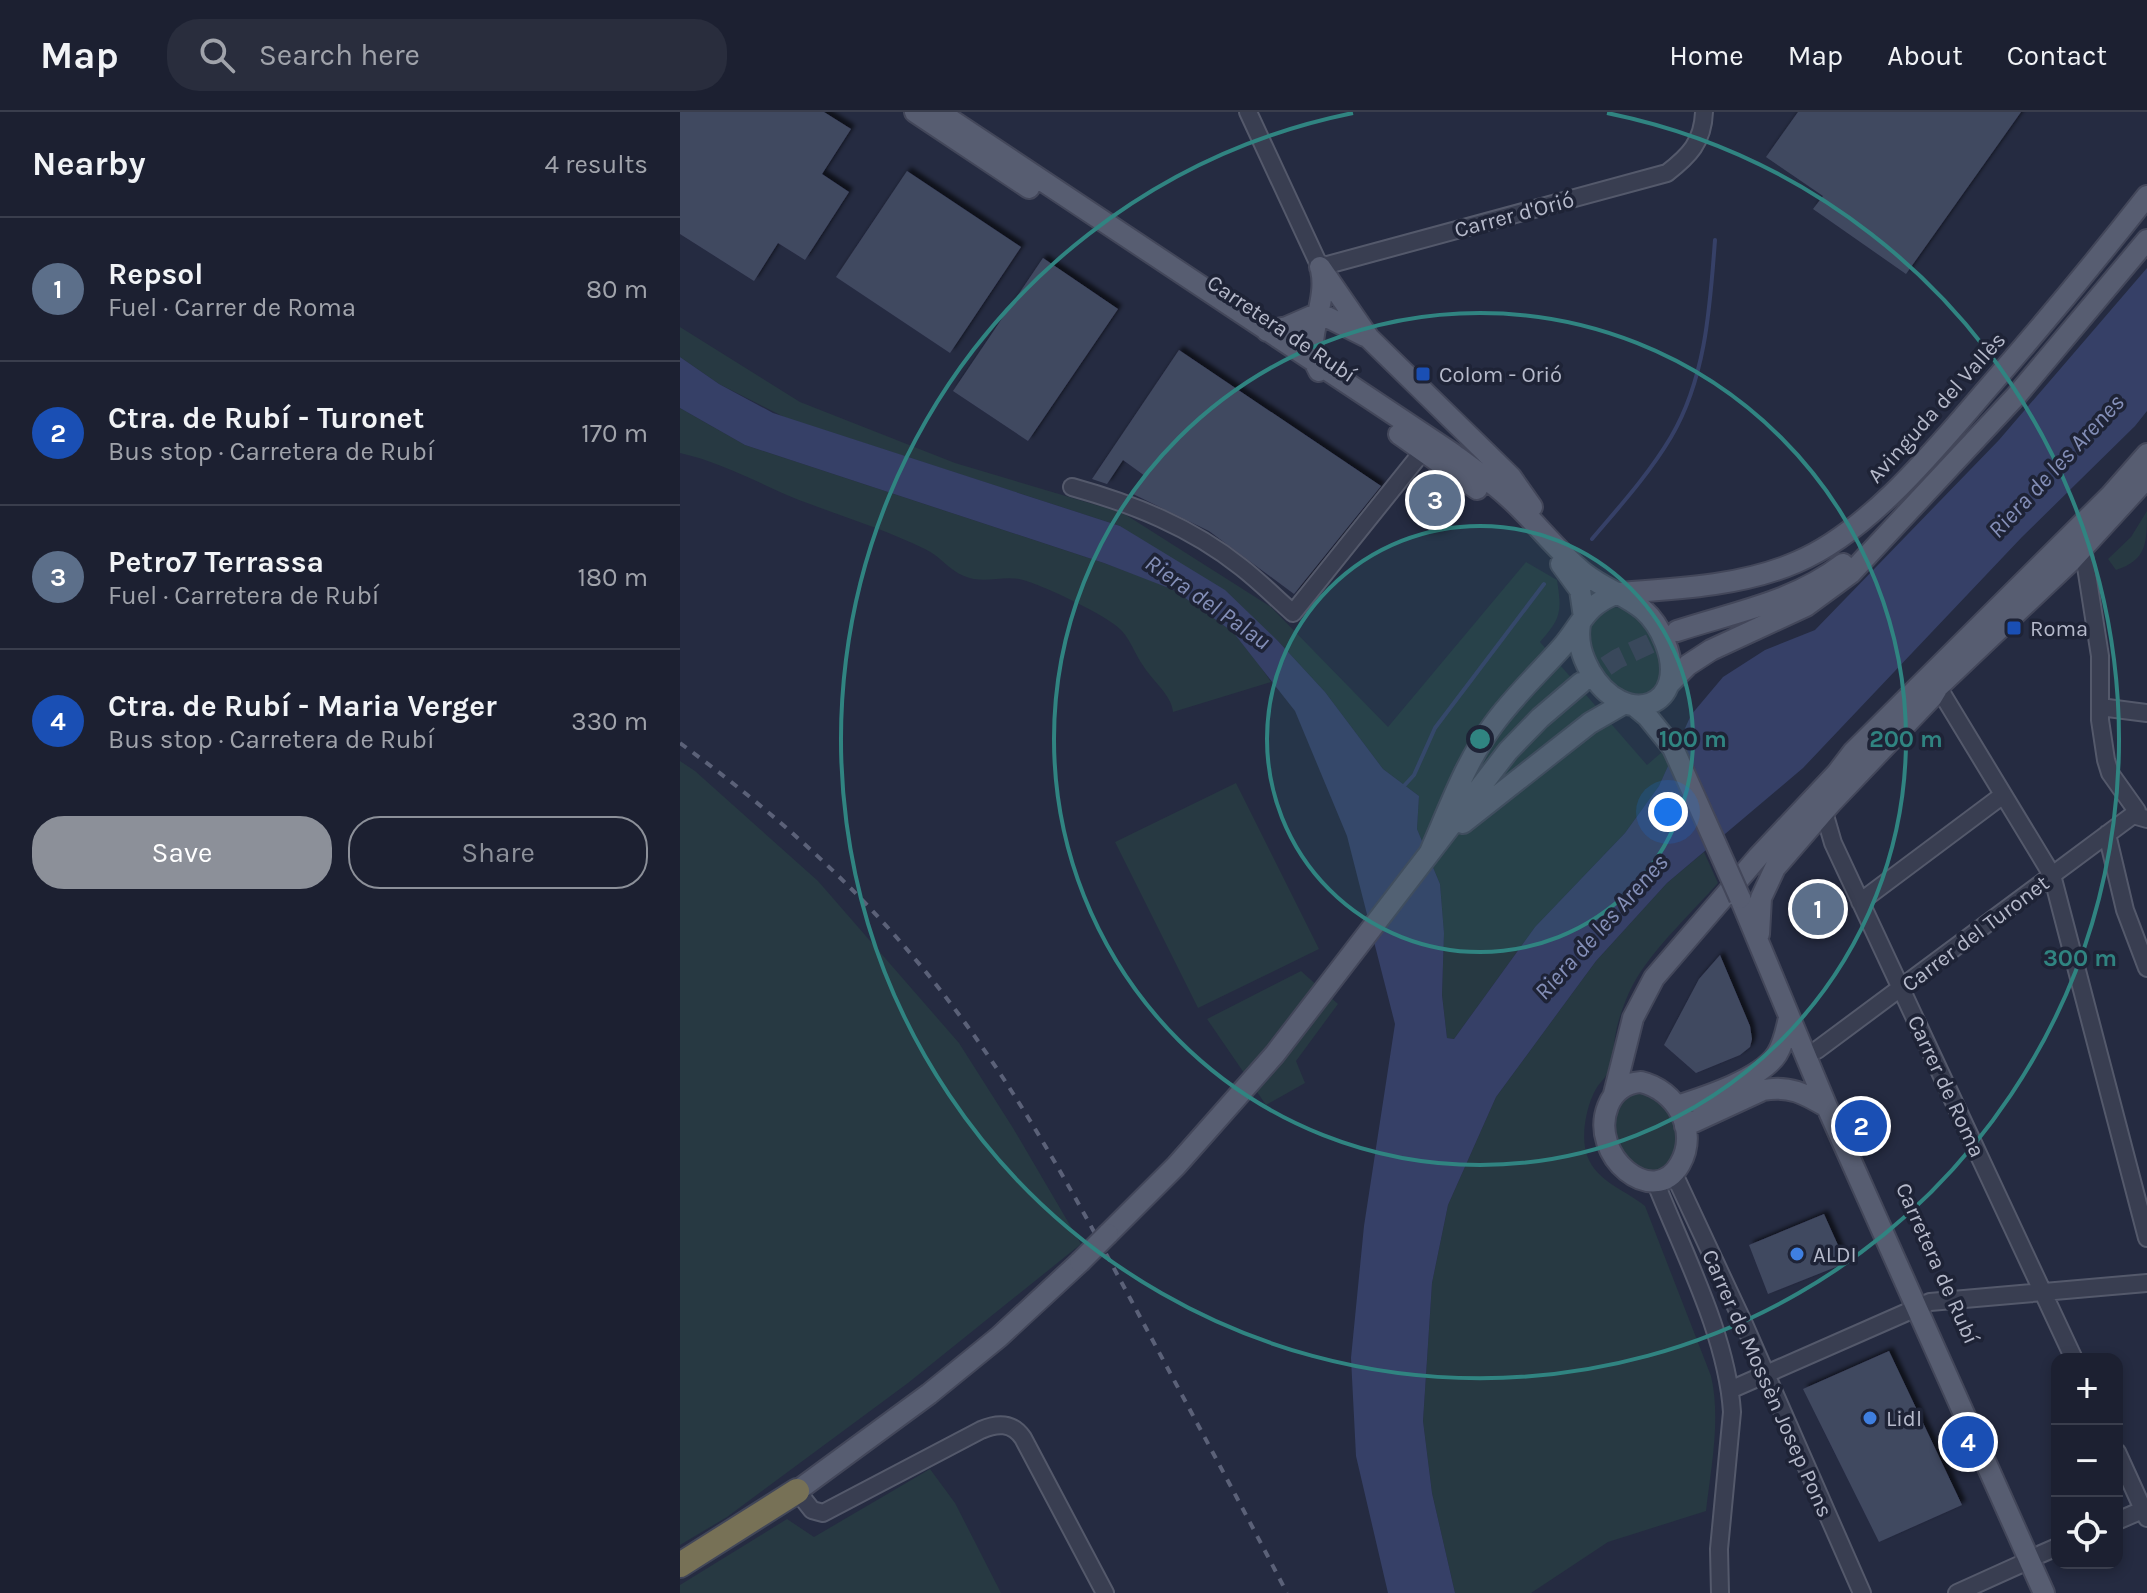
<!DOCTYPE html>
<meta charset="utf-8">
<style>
body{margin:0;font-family:Karla,sans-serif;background:#292d3d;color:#f1f3f6}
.controls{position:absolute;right:24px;bottom:24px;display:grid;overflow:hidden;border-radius:16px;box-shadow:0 4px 12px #0003}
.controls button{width:72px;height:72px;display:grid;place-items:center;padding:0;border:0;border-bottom:2px solid #3a3e4d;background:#1c2031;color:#f1f3f6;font:40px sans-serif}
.you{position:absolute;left:988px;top:700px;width:28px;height:28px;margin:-20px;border:6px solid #fff;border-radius:50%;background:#1a73e8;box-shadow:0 0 0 12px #1a73e833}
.badge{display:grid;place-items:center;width:52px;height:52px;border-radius:50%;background:#8c9099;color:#fff;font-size:26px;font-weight:700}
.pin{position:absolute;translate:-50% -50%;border:4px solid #fff;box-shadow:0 2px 8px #0006}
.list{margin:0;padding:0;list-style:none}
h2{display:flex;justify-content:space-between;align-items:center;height:104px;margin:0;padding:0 32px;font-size:34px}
h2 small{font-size:26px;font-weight:400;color:#a0a3ab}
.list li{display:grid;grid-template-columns:52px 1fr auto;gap:24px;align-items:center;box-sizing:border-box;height:144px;padding:0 32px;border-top:2px solid #3a3e4d}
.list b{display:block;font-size:30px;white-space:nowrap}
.list p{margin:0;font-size:26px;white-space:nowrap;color:#a0a3ab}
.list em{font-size:26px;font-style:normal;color:#a0a3ab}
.actions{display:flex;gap:16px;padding:24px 32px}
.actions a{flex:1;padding:18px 0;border:2px solid #8c9099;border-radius:32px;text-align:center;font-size:28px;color:#8c9099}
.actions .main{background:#8c9099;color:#fff}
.icon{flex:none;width:44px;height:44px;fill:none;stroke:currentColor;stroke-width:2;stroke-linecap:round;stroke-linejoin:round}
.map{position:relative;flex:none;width:1467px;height:1481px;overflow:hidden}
header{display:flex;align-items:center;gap:48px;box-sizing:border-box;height:112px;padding:0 40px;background:#1c2031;border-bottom:2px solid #3a3e4d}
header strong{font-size:38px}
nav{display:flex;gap:44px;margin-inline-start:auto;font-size:28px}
.search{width:560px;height:72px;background:#292d3d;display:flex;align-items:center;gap:20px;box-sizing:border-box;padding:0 28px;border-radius:32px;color:#a0a3ab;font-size:30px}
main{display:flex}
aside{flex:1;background:#1c2031}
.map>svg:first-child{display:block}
.green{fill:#273942}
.water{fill:#364067}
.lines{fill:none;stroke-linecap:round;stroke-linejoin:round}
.stream{stroke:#364067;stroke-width:4}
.building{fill:#414861;filter:url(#shadow)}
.major-tunnel{stroke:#3b4056;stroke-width:20;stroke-dasharray:20 10;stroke-linecap:butt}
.minor-casing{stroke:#54596b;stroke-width:20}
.major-casing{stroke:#43475a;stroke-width:24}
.highway-casing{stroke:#414658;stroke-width:28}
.minor{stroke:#393e51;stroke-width:16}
.major{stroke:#575d71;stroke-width:20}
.highway{stroke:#777156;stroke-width:24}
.rail{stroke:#5b6178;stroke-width:4;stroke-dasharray:8 8;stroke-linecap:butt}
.major-bridge-casing{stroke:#43475a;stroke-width:24;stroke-linecap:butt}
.major-bridge{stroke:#575d71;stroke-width:20}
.ring{fill:none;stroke:#308481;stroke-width:4}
.transit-dot{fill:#1a4fb4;stroke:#1e2336;stroke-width:3}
.shop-dot{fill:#3f7fe0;stroke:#1e2336;stroke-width:3}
.labels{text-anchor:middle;stroke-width:7;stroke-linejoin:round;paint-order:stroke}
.street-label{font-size:22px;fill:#b6bacb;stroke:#1e2336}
.poi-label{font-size:22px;fill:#b6bacb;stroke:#1e2336;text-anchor:start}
.water-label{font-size:24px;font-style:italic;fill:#848fb8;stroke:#1e2336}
.centre{fill:#308481;stroke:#1e2336;stroke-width:4}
.ring-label{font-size:24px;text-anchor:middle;font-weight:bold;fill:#308481;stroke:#1e2336;stroke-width:7;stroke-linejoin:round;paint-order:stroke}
</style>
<header>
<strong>Map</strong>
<div class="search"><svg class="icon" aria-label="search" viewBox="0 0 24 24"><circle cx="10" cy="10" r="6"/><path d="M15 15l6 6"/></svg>Search here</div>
<nav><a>Home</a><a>Map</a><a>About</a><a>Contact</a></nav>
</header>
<main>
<aside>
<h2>Nearby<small>4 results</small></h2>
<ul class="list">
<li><span class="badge" style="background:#5c6f8a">1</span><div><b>Repsol</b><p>Fuel · Carrer de Roma</p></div><em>80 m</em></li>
<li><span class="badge" style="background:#1a4fb4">2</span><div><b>Ctra. de Rubí - Turonet</b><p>Bus stop · Carretera de Rubí</p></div><em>170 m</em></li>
<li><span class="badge" style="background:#5c6f8a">3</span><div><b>Petro7 Terrassa</b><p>Fuel · Carretera de Rubí</p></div><em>180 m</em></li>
<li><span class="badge" style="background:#1a4fb4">4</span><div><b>Ctra. de Rubí - Maria Verger</b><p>Bus stop · Carretera de Rubí</p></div><em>330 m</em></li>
</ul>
<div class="actions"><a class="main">Save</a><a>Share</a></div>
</aside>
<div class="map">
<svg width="1467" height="1481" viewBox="0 0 1467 1481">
<defs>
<filter id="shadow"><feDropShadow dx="4" dy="-4" stdDeviation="2" flood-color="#0009"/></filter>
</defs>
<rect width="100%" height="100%" fill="#252b41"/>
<!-- green -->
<path class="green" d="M0 215 120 290 275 351 443 401 591 495 708 615 846 450 877 468C882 500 881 506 860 530L967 653 1004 621 979 674 945 721 855 815 774 927 767 926 762 883 764 821 760 772 737 717 739 684 703 657 645 580 598 529 440 414 104 305 39 272 0 245Z
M0 296 65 333 424 451 483 473 505 484 553 520 577 549 591 570 493 600C492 584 473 569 464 555 456 544 451 529 442 519 429 504 359 471 339 467 320 464 302 472 284 464 269 458 260 444 245 437 204 417 161 404 119 388 80 372 41 350 0 341Z
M1467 399C1467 431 1467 448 1436 458L1428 447 1451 425Z
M934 495C940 496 947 497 952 500 969 512 990 552 978 572 952 615 868 518 934 495Z
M0 649 15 659 138 769 279 931 333 1016 401 1132 228 1271 47 1405 0 1433Z
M556 671 639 837 518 896 435 730Z
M1024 740 1038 771C1014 798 973 837 955 869 947 883 939 904 936 920 933 933 934 951 927 962 924 968 919 971 916 977 906 994 899 1029 909 1048 920 1071 947 1079 965 1094L1031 1264C1041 1307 1031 1355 1026 1399L928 1430 851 1481H775L752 1381 743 1309 752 1171 768 1093 816 985 916 849 987 771Z
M621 859 658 892 616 949 625 971 586 993 527 907Z
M958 980C979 985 1000 1004 999 1029 998 1036 992 1047 990 1054L970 1061C962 1056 948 1051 943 1044 929 1021 929 989 958 980Z
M250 1357 275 1391 321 1481H0V1473L107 1407 134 1425Z"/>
<!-- water -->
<path class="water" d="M1467 156V299L1455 314 1342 425 1123 656 987 771 916 849 816 985 768 1093 752 1171 743 1309 752 1381 775 1481H708L676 1344 671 1246 684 1114 715 912 667 724 615 599 553 520 494 478 424 451 65 333 0 296V245L39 272 93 301 440 414 545 478 598 529 645 580 703 657 739 684 737 717 760 772 764 821 762 883 767 926 774 927 855 815 945 721 979 674 1011 603 1043 565 1085 538 1135 518 1319 328Z"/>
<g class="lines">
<!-- stream -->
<path class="stream" d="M912 427C940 394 969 362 991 325 1026 266 1030 194 1035 128
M722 676 734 663 755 616 864 472"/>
</g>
<!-- building -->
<path class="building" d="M0 0H144L171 17 142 62 169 80 125 148 98 131 74 169 0 122Z
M1118 0H1341L1226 162 1133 97 1143 84 1086 45Z
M227 59 341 135 270 241 156 165Z
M363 146 438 197 348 329 273 279Z
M499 238 701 374 614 482 529 419 453 382 465 364 443 348 427 372 412 367Z
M1040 843 1070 914 1072 927 1070 935 1060 943 1016 961 984 933 1019 867Z
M1144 1102 1166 1151 1088 1182 1069 1133Z
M1209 1239 1282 1393 1199 1430 1123 1277Z"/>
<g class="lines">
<!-- major-tunnel -->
<path class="major-tunnel" d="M901 571 937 547 997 519"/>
<defs>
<path id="minor" d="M568 0 640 155 987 61C1009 44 1023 30 1024 0
M392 375C453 392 511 415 561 455 579 469 596 486 613 501L743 339
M1403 436 1420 544V608L1426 648 1430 661 1457 699 1453 703 1467 707
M1258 575 1372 763 1467 1126
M1420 595 1467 601
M1144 700 1153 731 1394 1247
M1427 722 1445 798 1467 856
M1180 790 1323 683
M1137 938 1453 703
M994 1062 1064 1212 1182 1481
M975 1069C1003 1140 1047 1223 1052 1300L1039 1437 1040 1481
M1050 1278 1250 1190 1467 1171
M1437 1340 1467 1406
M117 1379 132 1398 143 1401 301 1318C317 1311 332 1310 343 1326L425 1481
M1437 1409 1467 1396
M1361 1442 1377 1435
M1277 1481 1350 1448"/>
<path id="major" d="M235 0 349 76
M259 0 769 339C788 353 808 367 827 384 854 408 876 438 904 461 937 487 967 485 985 530 1011 595 945 619 910 559 902 544 897 530 900 512
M640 155 689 226 831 365 852 395
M587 219 607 215 639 201 685 224
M639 259C621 229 649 192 641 158
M719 322 797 377
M881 452 900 478 904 505
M997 519C1055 500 1114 490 1163 452
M989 572 1008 553 1031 538 1126 494 1171 461 1337 283 1467 128
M955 594 967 604 993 636
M783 711 910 611 943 592
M750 740C769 697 785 651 813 613 833 585 859 561 882 535 903 510 905 493 938 481 997 477 1062 474 1117 450 1190 419 1257 335 1308 276 1363 213 1416 149 1467 84
M1060 786 1147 995 1364 1481
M1079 822 1081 786 1095 756 1152 690 1252 585 1258 575 1391 449 1467 366
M961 970C996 978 1019 1018 1000 1052 974 1098 908 1044 928 994 934 979 945 971 961 970Z
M934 982 953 906 974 866 1078 745 1157 661 1173 640 1431 383 1467 342
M997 994C1025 985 1081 967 1097 942 1104 931 1106 918 1109 906
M1005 1014 1083 978C1110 973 1125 982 1147 995
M428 1122 496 1054 595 942 828 639 860 606 901 571
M117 1379 249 1282 319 1225 400 1150"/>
<path id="highway" d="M0 1453 117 1379"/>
</defs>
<!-- minor casing -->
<use href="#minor" class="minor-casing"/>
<!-- major casing -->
<use href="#major" class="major-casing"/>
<!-- highway casing -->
<use href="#highway" class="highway-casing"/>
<!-- minor -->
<use href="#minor" class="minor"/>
<!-- major -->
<use href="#major" class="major"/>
<!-- highway -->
<use href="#highway" class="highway"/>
<!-- rail -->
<path class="rail" d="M0 631C86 694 167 765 235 847 323 951 387 1069 451 1188 503 1285 556 1383 607 1481"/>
<defs>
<path id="major-bridge" d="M993 636 1060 786
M400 1150 428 1122"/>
</defs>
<!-- major-bridge casing -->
<use href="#major-bridge" class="major-bridge-casing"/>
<!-- major-bridge -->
<use href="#major-bridge" class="major-bridge"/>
</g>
<!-- distance rings -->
<circle cx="800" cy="627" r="213" fill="#308481" fill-opacity=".12"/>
<g class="ring">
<circle cx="800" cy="627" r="213"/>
<circle cx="800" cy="627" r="426"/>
<path d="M927 1A639 639 0 1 1 673 1"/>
</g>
<!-- markers -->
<g class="transit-dot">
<rect x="735" y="254" width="16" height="16" rx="4"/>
<rect x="1326" y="508" width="16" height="16" rx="4"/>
</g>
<g class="shop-dot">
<circle cx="1117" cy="1142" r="8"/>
<circle cx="1190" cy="1306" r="8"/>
</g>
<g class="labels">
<!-- street labels -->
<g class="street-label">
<text transform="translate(834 102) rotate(-15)" y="8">Carrer d'Orió</text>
<text transform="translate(602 216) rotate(34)" y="8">Carretera de Rubí</text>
<text transform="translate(1256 295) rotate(-48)" y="8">Avinguda del Vallès</text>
<text transform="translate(1295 821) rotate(-37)" y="8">Carrer del Turonet</text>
<text transform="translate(1267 974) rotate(65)" y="8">Carrer de Roma</text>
<text transform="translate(1258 1151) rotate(66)" y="8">Carretera de Rubí</text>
<text transform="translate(1088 1271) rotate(66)" y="8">Carrer de Mossèn Josep Pons</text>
</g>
<!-- poi labels -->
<g class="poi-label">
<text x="759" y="270">Colom - Orió</text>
<text x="1350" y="524">Roma</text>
<text x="1133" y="1150">ALDI</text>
<text x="1206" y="1314">Lidl</text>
</g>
<!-- water labels -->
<g class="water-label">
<text transform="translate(1376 354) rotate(-47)" y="8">Riera de les Arenes</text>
<text transform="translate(528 490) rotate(35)" y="8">Riera del Palau</text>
<text transform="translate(921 815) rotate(-48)" y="8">Riera de les Arenes</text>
</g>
</g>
<circle cx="800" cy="627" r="12" class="centre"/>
<g class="ring-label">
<text x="1013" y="635">100 m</text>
<text x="1226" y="635">200 m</text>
<text x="1400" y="854">300 m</text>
</g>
</svg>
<div class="controls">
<button>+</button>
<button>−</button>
<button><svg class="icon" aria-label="locate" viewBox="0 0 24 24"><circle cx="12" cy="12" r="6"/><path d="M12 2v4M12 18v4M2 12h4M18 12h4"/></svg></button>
</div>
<div class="you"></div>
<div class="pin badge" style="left:1138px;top:797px;background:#5c6f8a">1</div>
<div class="pin badge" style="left:1181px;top:1014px;background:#1a4fb4">2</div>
<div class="pin badge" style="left:755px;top:388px;background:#5c6f8a">3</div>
<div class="pin badge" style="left:1288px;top:1330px;background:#1a4fb4">4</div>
</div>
</main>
